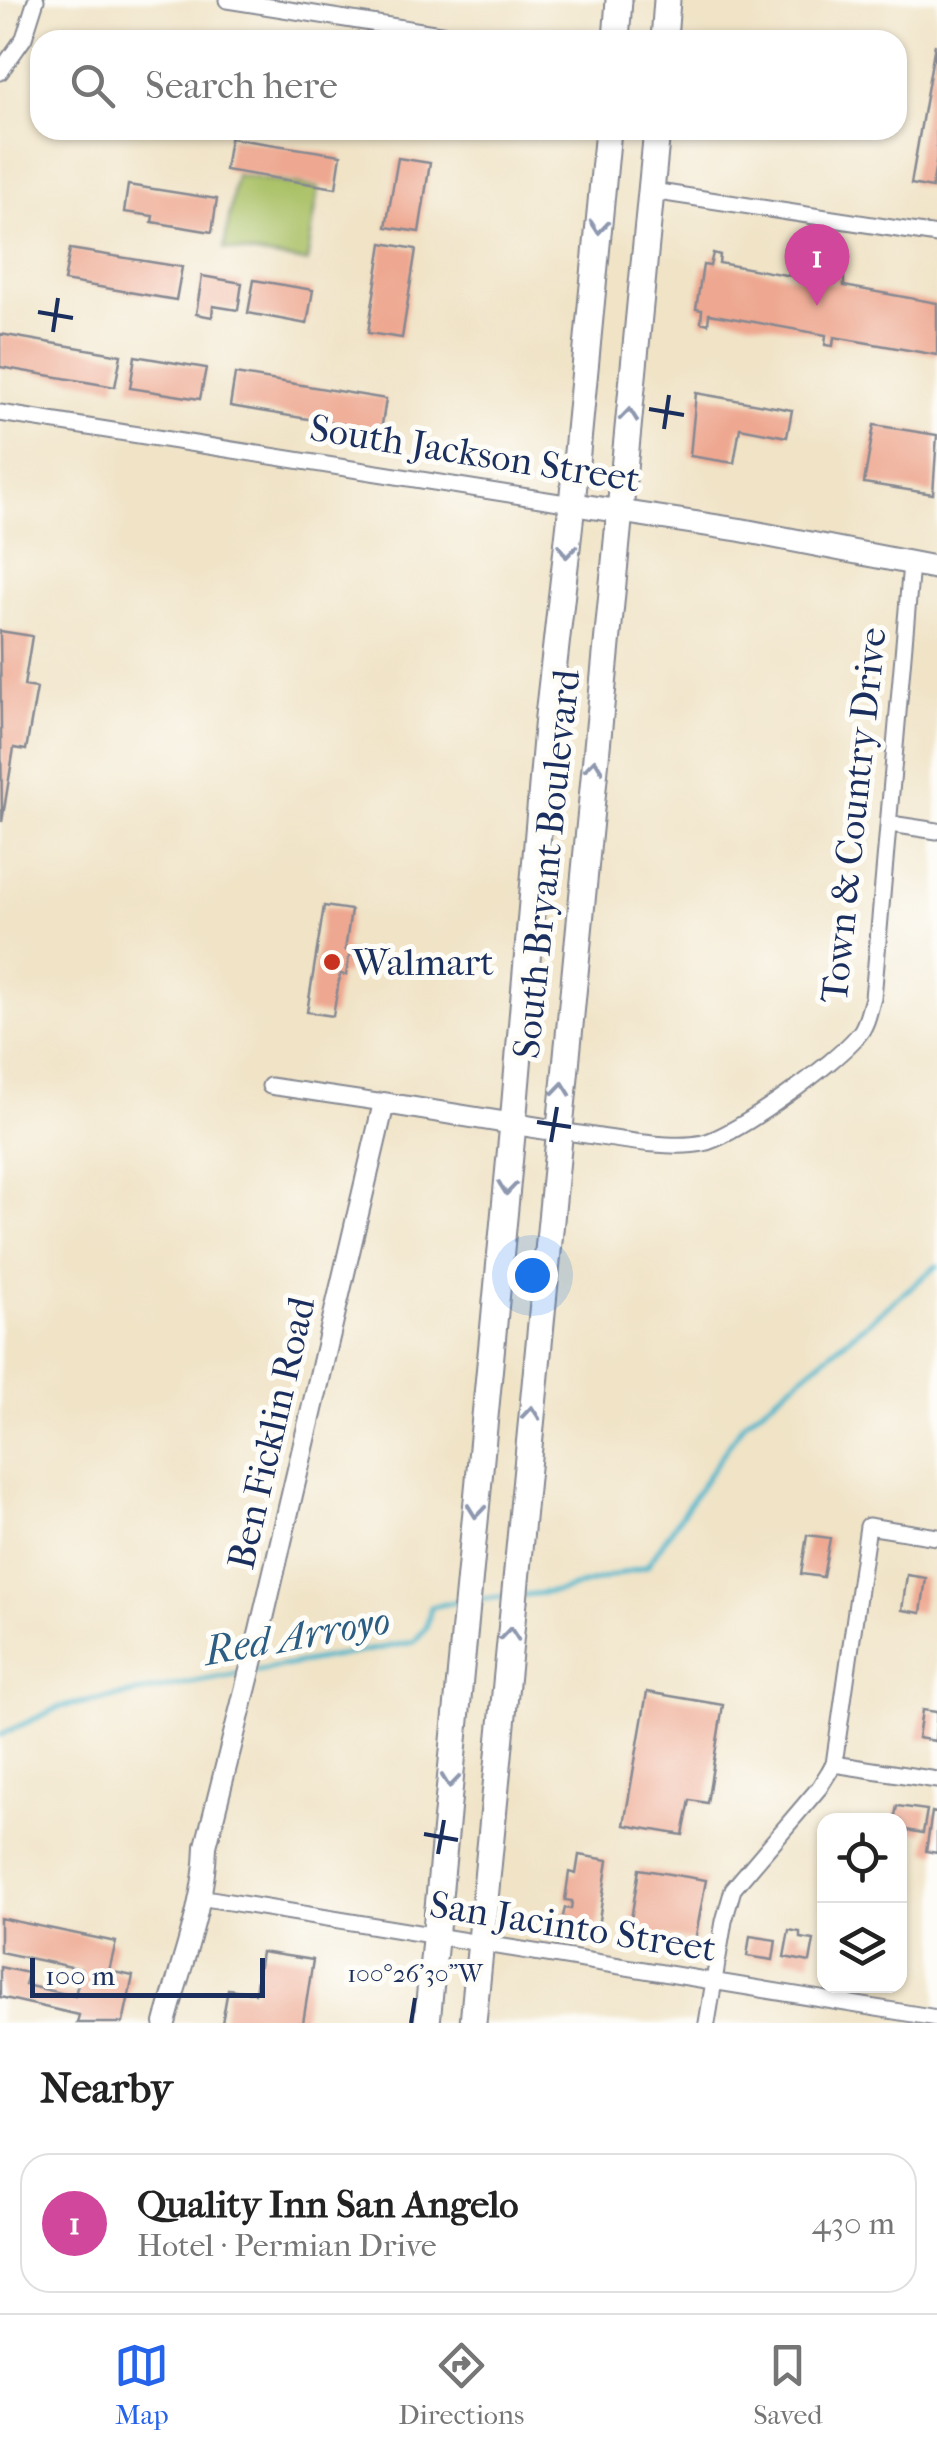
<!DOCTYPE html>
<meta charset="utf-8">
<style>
body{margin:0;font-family:"IM FELL French Canon",serif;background:#f2f2f2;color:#222}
.controls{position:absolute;right:30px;bottom:30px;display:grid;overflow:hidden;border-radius:20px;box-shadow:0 2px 8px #0004}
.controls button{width:90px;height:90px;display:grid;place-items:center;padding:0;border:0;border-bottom:2px solid #e0e0e0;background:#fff;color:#222;font:50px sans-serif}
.scale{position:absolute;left:30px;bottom:25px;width:235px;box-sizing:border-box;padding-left:10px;border:5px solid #1b2f5e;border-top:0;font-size:28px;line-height:35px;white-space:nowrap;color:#1b2f5e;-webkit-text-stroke:8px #fdfcf7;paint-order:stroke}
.you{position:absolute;left:532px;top:1275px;width:35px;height:35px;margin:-25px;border:8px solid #fff;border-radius:50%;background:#1a73e8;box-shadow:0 0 0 15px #1a73e833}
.badge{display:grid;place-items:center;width:65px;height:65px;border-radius:50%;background:#2563eb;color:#fff;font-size:32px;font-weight:700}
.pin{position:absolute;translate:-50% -82px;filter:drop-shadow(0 2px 5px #0008)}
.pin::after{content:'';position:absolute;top:52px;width:35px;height:30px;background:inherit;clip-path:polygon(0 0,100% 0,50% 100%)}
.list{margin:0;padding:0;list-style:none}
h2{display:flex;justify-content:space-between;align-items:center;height:130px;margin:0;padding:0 40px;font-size:42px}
h2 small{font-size:32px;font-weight:400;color:#767676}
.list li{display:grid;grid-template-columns:65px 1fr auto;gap:30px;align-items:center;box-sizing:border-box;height:140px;margin:0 20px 20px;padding:0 20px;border:2px solid #e0e0e0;border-radius:30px}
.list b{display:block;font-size:38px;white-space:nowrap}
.list p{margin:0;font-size:32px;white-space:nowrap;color:#767676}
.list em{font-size:32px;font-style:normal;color:#767676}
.icon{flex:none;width:55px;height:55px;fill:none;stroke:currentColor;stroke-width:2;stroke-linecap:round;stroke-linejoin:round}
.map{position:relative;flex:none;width:937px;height:2023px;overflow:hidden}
.search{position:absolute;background:#fff;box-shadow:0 2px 8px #0004;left:30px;right:30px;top:30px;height:110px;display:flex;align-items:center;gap:25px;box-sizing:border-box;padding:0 35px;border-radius:30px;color:#767676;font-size:38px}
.sheet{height:290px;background:#fff}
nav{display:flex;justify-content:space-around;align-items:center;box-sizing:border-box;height:140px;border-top:2px solid #e0e0e0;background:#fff;font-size:28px;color:#767676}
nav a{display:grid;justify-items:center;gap:5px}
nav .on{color:#2563eb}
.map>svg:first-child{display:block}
.green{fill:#aac166;stroke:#627862;stroke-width:2.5}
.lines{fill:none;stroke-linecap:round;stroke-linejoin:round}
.stream{stroke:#4db5cb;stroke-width:5}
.building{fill:#eea891}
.minor-casing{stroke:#868992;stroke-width:19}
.tertiary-casing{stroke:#868992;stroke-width:24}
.secondary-casing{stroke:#868992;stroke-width:26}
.primary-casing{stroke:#868992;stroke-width:29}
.minor{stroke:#fff;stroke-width:15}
.tertiary{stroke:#fff;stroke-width:20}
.secondary{stroke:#fff;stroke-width:22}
.primary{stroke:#fff;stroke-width:25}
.oneway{stroke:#8d97ae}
.ticks{fill:none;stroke:#1b2f5e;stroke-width:4}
.poi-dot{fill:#c8321e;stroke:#fdfcf7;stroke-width:4}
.labels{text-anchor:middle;stroke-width:10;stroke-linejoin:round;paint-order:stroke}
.street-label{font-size:38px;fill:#1b2f5e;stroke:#fdfcf7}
.poi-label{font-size:38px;fill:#1b2f5e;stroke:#fdfcf7;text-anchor:start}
.water-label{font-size:40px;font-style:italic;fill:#2c5e84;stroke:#fdfcf7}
.ticks-label{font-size:25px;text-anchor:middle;fill:#1b2f5e;stroke:#fdfcf7;stroke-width:10;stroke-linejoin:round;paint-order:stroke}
</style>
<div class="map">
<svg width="937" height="2023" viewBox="0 0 937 2023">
<rect width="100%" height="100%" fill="#fdfcf7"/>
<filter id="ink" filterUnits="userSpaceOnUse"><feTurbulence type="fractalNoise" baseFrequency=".01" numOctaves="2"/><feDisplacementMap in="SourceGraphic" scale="20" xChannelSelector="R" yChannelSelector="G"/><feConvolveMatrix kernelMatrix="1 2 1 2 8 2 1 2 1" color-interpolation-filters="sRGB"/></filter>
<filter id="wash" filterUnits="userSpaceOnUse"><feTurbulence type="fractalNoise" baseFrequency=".0048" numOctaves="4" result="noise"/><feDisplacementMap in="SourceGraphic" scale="40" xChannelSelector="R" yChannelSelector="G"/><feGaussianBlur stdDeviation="2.25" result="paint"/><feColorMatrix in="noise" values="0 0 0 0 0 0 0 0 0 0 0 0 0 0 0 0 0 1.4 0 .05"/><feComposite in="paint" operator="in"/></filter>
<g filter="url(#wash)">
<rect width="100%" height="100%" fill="#f0e3c6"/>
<!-- green -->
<path class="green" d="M236 175 319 188 307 262 224 249Z"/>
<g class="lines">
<!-- stream -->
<path class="stream" d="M525 1595 560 1591 647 1566 743 1424 937 1266
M475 1600 509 1596
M256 1671 414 1642 426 1628 431 1607 459 1601
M0 1735 60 1707 245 1673"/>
</g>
<g id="blocks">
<!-- building -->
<path class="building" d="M935 44 937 158 932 188 911 184Z
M230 138 341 155 336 188 225 170Z
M398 158 430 163 419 232 386 227Z
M128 185 217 199 212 232 152 222 153 216 124 212Z
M382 243 416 249 402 338 368 333Z
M70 249 182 267 176 300 64 281Z
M713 253 720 255 719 263 836 284 837 276 844 277V286L937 303V355L834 337 833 346 825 345 826 335 709 314 708 324 701 322 702 310 696 309 703 265 710 266Z
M202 276 242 283 238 310 213 306 212 317 196 314Z
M254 280 313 290 307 324 248 313Z
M0 334 121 355 115 387 0 367Z
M135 356 206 368 200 399 130 388Z
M235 374 386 399 381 431 230 406Z
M696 393 792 410 787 437 740 428 734 463 690 456Z
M874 425 937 435 933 494 864 483Z
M0 631 32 636 24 686 37 688 26 750 14 748 2 822Z
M324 906 351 910 345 950 350 951 346 975 340 974 333 1016 307 1012Z
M807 1535 830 1538 823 1577 801 1574Z
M907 1575 926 1578 921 1613 902 1610Z
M647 1692 723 1705 707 1803 690 1800 683 1835 624 1825Z
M922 1710 937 1712 935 1741 918 1738Z
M897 1806 927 1810 923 1833 900 1829V1820H894Z
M932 1812 937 1813V1853L926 1851Z
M579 1855 608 1860 598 1927 562 1920 565 1908 571 1909 572 1901 565 1900 569 1872 576 1874Z
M639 1869 706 1880 695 1941 629 1932Z
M0 1918 116 1942 109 1971 133 1976 123 2023H77L79 2015 0 1997V1967L28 1973 25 1985 75 1996 81 1969 0 1952Z
M789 1930 800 1932V1938L814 1940 810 1962 784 1957Z
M750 1936 776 1940 773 1960 747 1956Z
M261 1952 313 1960 303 2023H222L228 1989 255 1993Z"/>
</g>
</g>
<g filter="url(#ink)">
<use href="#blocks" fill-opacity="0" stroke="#868992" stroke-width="2.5"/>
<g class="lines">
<defs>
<path id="minor" d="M227 0 478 40
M0 72 24 38 36 0
M652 191 937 235
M0 413 572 504
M891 824 937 831
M270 1086 384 1103
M558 1131C595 1135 668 1151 703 1143 737 1135 837 1062 859 1034 867 1025 869 1010 873 998L911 564
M834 1764 937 1780
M199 1897 937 2018
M707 2023 724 1921 733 1889 819 1788 834 1764 868 1526 937 1537"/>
<path id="tertiary" d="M165 2023C180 1966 205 1905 206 1846L260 1631 384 1103 558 1131"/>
<path id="secondary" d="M572 504 741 530 937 568"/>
<path id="primary" d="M616 40 619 0
M664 40 667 0
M427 2023 513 1124 548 716 572 504 608 130
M473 2023 657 130"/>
</defs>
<!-- minor casing -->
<use href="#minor" class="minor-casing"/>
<!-- tertiary casing -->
<use href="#tertiary" class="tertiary-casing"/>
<!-- secondary casing -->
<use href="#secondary" class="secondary-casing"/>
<!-- primary casing -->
<use href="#primary" class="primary-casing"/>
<!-- minor -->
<use href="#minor" class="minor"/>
<!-- tertiary -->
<use href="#tertiary" class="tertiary"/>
<!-- secondary -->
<use href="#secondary" class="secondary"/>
<!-- primary -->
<use href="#primary" class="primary"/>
</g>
<!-- one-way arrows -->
<defs><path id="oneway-chevron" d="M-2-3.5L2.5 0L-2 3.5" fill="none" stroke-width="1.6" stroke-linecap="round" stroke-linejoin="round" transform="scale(2.5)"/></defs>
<g class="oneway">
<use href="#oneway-chevron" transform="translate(599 227) rotate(95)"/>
<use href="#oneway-chevron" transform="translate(629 415) rotate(-84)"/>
<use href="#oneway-chevron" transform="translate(567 551) rotate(96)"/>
<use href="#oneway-chevron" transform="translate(594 766) rotate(-84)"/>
<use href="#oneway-chevron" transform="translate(562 1089) rotate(-84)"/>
<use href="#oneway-chevron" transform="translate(507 1188) rotate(96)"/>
<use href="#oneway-chevron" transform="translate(531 1413) rotate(-85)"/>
<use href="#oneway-chevron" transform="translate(476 1511) rotate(96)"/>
<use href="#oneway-chevron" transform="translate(510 1634) rotate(-85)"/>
<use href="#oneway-chevron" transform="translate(450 1781) rotate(96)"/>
</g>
</g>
<!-- ticks -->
<path class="ticks" d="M38 312 73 318M53 332 58 298M649 409 684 415M664 429 669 395M537 1122 571 1127M551 1142 557 1107M424 1834 458 1840M438 1854 444 1820M411 2023 415 1998"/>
<!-- markers -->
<circle class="poi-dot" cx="332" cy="962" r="10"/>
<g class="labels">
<!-- street labels -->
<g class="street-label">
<text transform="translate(475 453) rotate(9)" y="13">South Jackson Street</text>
<text transform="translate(853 815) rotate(-84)" y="13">Town &amp; Country Drive</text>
<text transform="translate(546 864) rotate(-84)" y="13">South Bryant Boulevard</text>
<text transform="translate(271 1433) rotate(-77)" y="13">Ben Ficklin Road</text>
<text transform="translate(573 1926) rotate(9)" y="13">San Jacinto Street</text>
</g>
<!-- poi labels -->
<g class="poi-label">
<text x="352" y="975">Walmart</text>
</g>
<!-- water labels -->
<g class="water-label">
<text transform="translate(297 1635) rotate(-10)" y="14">Red Arroyo</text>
</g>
</g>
<g class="ticks-label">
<text x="415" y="1982">100°26'30"W</text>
</g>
</svg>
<div class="controls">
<button><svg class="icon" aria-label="locate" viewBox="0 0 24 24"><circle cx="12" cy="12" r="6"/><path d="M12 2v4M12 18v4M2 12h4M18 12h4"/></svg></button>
<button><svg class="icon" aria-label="layers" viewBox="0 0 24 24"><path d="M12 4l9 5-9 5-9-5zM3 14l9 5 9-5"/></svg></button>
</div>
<div class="scale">100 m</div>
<div class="you"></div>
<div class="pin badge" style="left:817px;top:306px;background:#d1479c">1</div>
<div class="search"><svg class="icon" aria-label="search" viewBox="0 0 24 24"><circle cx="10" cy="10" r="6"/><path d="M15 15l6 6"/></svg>Search here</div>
</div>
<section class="sheet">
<h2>Nearby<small></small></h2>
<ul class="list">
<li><span class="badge" style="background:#d1479c">1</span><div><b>Quality Inn San Angelo</b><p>Hotel · Permian Drive</p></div><em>430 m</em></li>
</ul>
</section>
<nav>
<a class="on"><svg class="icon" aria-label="map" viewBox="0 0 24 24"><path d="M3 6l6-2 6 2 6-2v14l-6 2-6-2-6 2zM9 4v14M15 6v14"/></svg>Map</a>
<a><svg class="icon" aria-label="directions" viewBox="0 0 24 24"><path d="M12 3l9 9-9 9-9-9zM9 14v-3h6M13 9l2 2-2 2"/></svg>Directions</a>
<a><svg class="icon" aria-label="saved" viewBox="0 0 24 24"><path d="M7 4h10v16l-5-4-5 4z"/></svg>Saved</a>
</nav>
